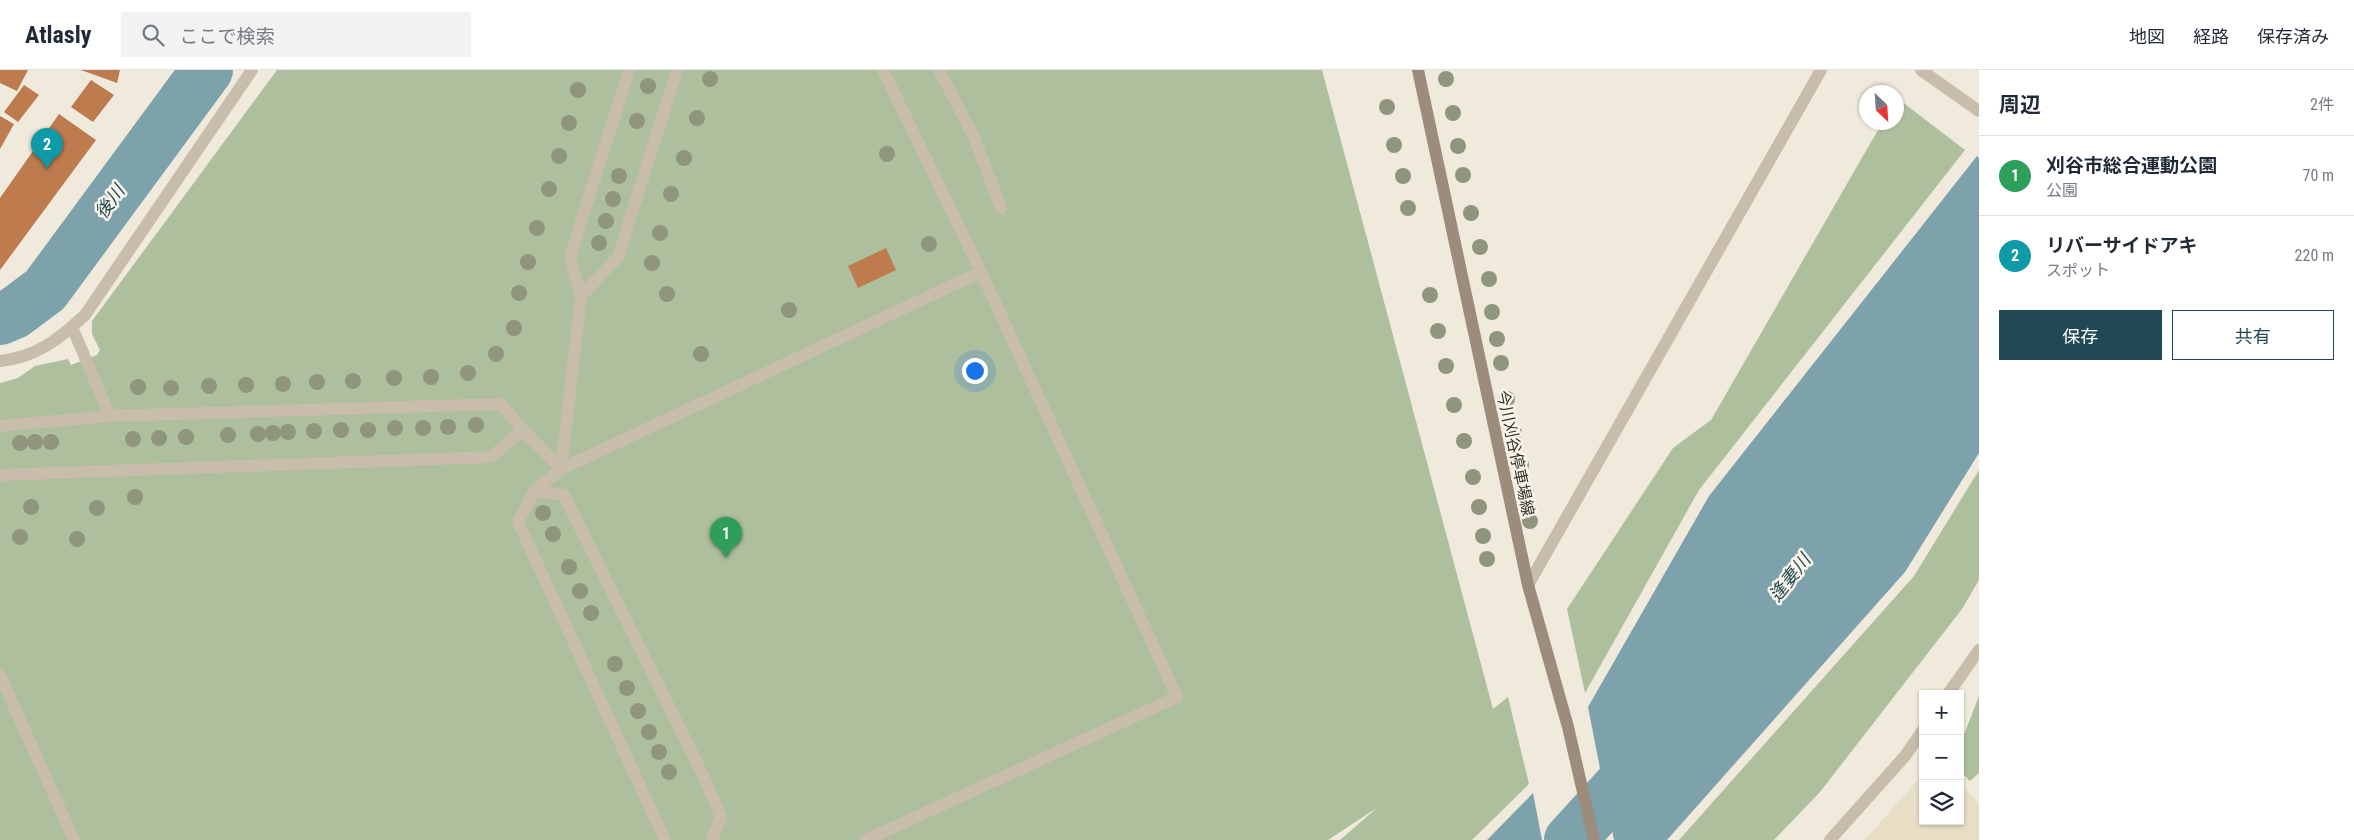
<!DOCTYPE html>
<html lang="ja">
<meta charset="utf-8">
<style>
body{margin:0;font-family:"Roboto Condensed","Noto Sans JP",sans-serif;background:#f2f2f3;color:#1f2937}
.controls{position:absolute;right:15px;bottom:15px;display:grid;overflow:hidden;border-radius:0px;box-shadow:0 1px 4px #0004}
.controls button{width:45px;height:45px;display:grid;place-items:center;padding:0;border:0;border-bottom:1px solid #e0e1e3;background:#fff;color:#1f2937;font:25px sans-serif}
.compass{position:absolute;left:1859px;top:15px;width:45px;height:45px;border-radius:50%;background:#fff;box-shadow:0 1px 4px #0004;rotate:155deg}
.you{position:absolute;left:974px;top:300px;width:18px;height:18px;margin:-12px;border:4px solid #fff;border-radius:50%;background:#1a73e8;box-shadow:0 0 0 8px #1a73e833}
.badge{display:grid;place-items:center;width:32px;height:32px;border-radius:50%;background:#214954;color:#fff;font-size:16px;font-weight:700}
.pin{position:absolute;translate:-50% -41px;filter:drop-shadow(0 1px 2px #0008)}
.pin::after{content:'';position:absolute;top:26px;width:18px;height:15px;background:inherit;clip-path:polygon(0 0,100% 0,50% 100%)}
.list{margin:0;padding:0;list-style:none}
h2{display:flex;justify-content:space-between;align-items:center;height:65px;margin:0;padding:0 20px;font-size:21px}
h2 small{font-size:16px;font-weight:400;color:#747a83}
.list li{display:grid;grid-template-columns:32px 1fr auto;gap:15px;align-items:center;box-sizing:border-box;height:80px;padding:0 20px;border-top:1px solid #e0e1e3}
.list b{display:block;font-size:19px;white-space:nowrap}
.list p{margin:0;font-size:16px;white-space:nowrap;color:#747a83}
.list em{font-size:16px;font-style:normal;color:#747a83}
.actions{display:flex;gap:10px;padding:15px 20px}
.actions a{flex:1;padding:11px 0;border:1px solid #214954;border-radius:0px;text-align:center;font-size:18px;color:#214954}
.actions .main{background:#214954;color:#fff}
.icon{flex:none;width:28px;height:28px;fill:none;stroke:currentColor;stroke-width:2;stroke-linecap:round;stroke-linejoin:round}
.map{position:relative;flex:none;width:1979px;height:770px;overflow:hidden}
header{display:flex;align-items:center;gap:30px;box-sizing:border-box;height:70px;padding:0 25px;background:#fff;border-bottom:1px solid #e0e1e3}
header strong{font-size:24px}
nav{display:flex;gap:28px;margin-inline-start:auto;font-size:18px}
.search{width:350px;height:45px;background:#f2f2f3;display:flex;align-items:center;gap:12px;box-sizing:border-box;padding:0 18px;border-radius:0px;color:#747a83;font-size:19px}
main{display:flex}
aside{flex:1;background:#fff}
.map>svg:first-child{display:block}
.green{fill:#aebf9e}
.plaza{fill:#e7dec5}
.water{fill:#7ea2ac}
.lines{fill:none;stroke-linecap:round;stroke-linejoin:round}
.river{stroke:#7ea2ac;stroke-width:52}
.building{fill:#bd7b4e}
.service{stroke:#c8bcaa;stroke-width:12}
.pedestrian{stroke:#c8bcaa;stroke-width:12}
.minor{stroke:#c8bcaa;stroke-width:12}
.tertiary{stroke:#c8bcaa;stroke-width:12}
.secondary{stroke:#9b8c7b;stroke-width:12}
.tree{fill:#8f967d}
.labels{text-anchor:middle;stroke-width:5;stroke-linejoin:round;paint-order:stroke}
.street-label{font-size:16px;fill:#362f29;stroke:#f8f4e9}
.water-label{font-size:18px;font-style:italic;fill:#214954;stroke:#f8f4e9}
</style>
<header>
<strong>Atlasly</strong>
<div class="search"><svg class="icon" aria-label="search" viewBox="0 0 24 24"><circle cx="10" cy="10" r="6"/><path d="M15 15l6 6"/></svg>ここで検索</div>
<nav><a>地図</a><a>経路</a><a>保存済み</a></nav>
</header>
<main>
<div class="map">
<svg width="1979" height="770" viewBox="0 0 1979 770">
<rect width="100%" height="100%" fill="#f0eadd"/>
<!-- green -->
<path class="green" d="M277 0H1322L1493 639 1508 627 1529 714 1472 770H1340L1378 737 1328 770H0V313L18 308 35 296 68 289 71 295 97 285 100 280 92 264V251Z
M1897 28 1965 80 1699 420 1585 623 1567 539 1673 378 1711 350 1882 53 1896 52Z
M1979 400V510L1962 539 1820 722 1774 770H1679L1914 506Z
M1979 626V703L1970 711 1960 701V675Z"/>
<!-- plaza -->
<path class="plaza" d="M1923 704V751H1960V714L1979 733V770H1865Z"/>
<!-- water -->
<path class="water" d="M1977 86 1979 88V383L1905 502 1667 770H1614L1588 637 1709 426Z
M1533 723 1542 770H1487Z"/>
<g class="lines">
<!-- river -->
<path class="river" d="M0 249 14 243 45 220 207 0
M1570 770 1655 677"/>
</g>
<!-- building -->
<path class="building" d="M0 0H28L17 21 0 13Z
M81 0H120L117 13Z
M91 10 114 25 93 52 71 37Z
M24 15 39 25 18 52 4 42Z
M59 44 96 70 0 200V128Z
M0 46 14 54 0 79Z
M886 178 896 200 858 218 848 196Z"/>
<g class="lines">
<!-- service -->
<path class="service" d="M939 0 974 67 1001 138
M0 291C37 287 59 269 85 245L252 0"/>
<!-- pedestrian -->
<path class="pedestrian" d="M629 0 570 187 581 226 618 187 677 0
M72 257 110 346
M0 356 110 346 501 334 523 360 491 387 0 405
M523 360 561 399
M561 399 581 226
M534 421 561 399 981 202
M0 605 74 770
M665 770 518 452 534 421 564 425 702 703 721 747 712 770
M866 770 1177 627 981 202 883 0"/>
<!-- minor -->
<path class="minor" d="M1528 515 1821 0
M1948 624 1979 580
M1830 770 1905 686 1923 660"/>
<!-- tertiary -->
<path class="tertiary" d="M1921 0 1979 41"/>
<!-- secondary -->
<path class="secondary" d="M1418 0 1528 515 1568 657 1594 770"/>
</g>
<!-- trees -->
<g class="tree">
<circle cx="710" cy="9" r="8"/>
<circle cx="1446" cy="9" r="8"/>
<circle cx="648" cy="16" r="8"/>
<circle cx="578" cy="20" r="8"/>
<circle cx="1387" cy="37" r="8"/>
<circle cx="1453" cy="43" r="8"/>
<circle cx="697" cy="48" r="8"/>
<circle cx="637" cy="51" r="8"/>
<circle cx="569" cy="53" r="8"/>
<circle cx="1394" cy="75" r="8"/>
<circle cx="1458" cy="76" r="8"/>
<circle cx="887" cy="84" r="8"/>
<circle cx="559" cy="86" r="8"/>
<circle cx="684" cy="88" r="8"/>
<circle cx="1463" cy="105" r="8"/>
<circle cx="619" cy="106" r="8"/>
<circle cx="1403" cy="106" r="8"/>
<circle cx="549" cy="119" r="8"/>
<circle cx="671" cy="124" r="8"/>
<circle cx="613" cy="129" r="8"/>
<circle cx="1408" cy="138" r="8"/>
<circle cx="1471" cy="143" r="8"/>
<circle cx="606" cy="151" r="8"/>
<circle cx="537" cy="158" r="8"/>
<circle cx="660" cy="163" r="8"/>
<circle cx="599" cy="173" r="8"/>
<circle cx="929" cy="174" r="8"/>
<circle cx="1480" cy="177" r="8"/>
<circle cx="528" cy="192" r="8"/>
<circle cx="652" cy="193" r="8"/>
<circle cx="1489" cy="209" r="8"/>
<circle cx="519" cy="223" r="8"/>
<circle cx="667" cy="224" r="8"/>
<circle cx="1430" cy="225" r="8"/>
<circle cx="789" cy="240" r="8"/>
<circle cx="1492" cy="242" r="8"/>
<circle cx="514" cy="258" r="8"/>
<circle cx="1438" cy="261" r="8"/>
<circle cx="1497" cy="269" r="8"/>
<circle cx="496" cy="284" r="8"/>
<circle cx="701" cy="284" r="8"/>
<circle cx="1501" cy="293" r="8"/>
<circle cx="1446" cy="296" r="8"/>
<circle cx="468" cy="303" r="8"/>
<circle cx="431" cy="307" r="8"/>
<circle cx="394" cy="308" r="8"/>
<circle cx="353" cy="311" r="8"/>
<circle cx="317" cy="312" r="8"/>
<circle cx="283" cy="314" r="8"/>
<circle cx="246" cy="315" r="8"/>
<circle cx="209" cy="316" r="8"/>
<circle cx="138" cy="317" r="8"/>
<circle cx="171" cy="318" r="8"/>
<circle cx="1507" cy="329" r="8"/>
<circle cx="1454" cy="335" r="8"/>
<circle cx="476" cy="355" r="8"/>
<circle cx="448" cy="357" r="8"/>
<circle cx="395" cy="358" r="8"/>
<circle cx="423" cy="358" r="8"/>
<circle cx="341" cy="360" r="8"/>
<circle cx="368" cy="360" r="8"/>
<circle cx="314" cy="361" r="8"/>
<circle cx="288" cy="362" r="8"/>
<circle cx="273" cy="363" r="8"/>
<circle cx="1514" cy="363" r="8"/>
<circle cx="258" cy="364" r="8"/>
<circle cx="228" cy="365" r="8"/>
<circle cx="186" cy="367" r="8"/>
<circle cx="159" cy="368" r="8"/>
<circle cx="133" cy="369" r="8"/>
<circle cx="1464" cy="371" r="8"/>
<circle cx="35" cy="372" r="8"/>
<circle cx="51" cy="372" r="8"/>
<circle cx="20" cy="373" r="8"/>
<circle cx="1521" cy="395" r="8"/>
<circle cx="1473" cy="407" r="8"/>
<circle cx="1526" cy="422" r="8"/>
<circle cx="135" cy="427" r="8"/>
<circle cx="31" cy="437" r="8"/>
<circle cx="1479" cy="437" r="8"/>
<circle cx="97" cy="438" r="8"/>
<circle cx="543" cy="443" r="8"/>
<circle cx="1530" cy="451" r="8"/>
<circle cx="553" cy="464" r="8"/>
<circle cx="1483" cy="466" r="8"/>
<circle cx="20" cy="467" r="8"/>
<circle cx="77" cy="469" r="8"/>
<circle cx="1487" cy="489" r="8"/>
<circle cx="569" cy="497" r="8"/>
<circle cx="580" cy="521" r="8"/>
<circle cx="591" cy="543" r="8"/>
<circle cx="615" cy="594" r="8"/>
<circle cx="627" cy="618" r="8"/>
<circle cx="638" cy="641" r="8"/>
<circle cx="649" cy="662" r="8"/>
<circle cx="659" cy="682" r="8"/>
<circle cx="669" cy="702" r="8"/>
</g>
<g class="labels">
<!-- street labels -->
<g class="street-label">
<text transform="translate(1516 383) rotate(78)" y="6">今川刈谷停車場線</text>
</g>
<!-- water labels -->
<g class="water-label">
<text transform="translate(110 132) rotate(-54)" y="6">後川</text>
<text transform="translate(1790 508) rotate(-52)" y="6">逢妻川</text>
</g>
</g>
</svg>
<div class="controls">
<button>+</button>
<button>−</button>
<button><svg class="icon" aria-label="layers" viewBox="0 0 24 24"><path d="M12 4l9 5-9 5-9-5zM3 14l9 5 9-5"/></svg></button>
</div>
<svg class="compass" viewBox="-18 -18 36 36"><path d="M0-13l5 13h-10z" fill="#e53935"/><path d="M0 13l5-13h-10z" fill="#747a83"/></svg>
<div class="you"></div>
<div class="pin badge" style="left:726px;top:488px;background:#2e9e5b">1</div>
<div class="pin badge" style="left:47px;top:99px;background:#0f9aa8">2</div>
</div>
<aside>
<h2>周辺<small>2件</small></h2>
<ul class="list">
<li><span class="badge" style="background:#2e9e5b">1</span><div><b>刈谷市総合運動公園</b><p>公園</p></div><em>70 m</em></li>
<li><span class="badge" style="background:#0f9aa8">2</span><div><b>リバーサイドアキ</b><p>スポット</p></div><em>220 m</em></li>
</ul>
<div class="actions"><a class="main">保存</a><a>共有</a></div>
</aside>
</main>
